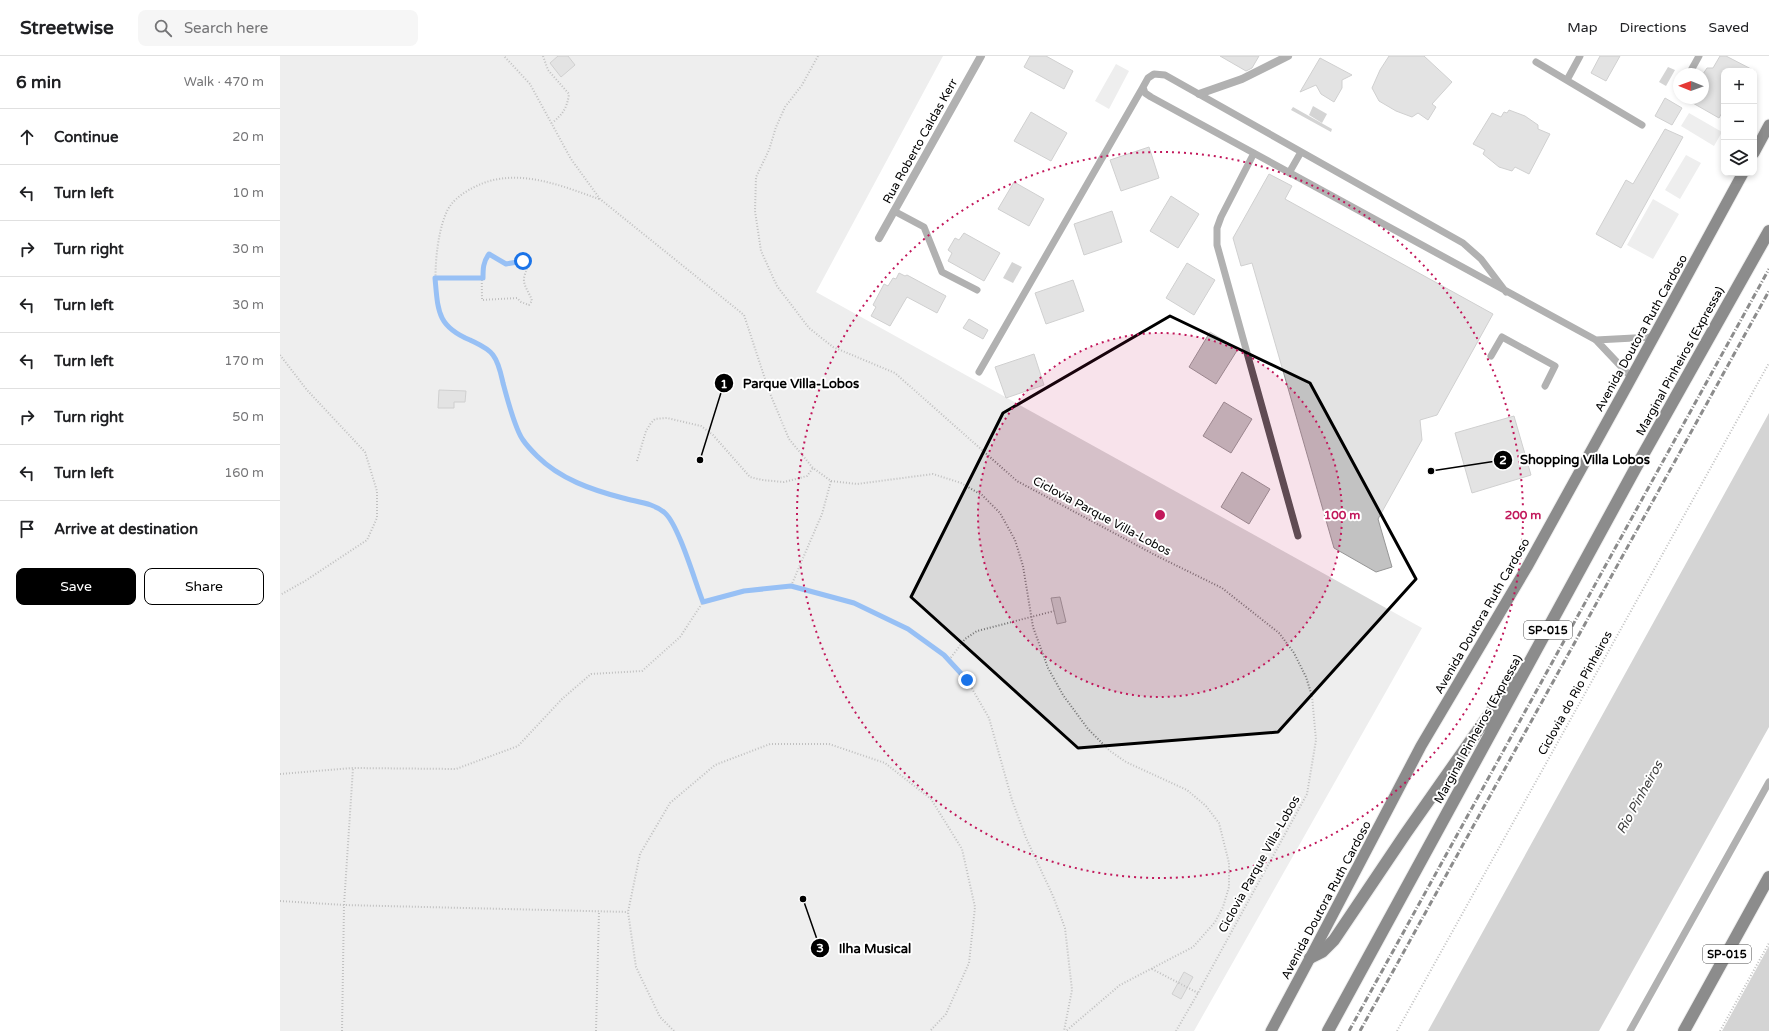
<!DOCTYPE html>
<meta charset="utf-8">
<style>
body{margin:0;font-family:"Varela Round",sans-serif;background:#f6f6f6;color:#202124}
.controls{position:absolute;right:12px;top:12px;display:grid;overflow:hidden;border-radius:8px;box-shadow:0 2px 6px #0003}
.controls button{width:36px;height:36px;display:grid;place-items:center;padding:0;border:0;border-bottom:1px solid #e0e0e0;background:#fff;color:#202124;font:20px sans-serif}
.compass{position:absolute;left:1393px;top:12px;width:36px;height:36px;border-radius:50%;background:#fff;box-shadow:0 2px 6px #0003;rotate:271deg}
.stop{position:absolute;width:12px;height:12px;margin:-9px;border:3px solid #1a73e8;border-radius:50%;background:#fff}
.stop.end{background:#1a73e8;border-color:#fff;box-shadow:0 1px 4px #0008}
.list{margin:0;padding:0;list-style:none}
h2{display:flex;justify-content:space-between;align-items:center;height:52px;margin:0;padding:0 16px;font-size:17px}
h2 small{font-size:13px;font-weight:400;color:#757577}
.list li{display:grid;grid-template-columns:26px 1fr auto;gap:12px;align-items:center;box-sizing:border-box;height:56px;padding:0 16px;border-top:1px solid #e0e0e0}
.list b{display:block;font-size:15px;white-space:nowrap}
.list em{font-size:13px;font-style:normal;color:#757577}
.actions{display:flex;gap:8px;padding:12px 16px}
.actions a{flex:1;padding:9px 0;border:1px solid #000;border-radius:8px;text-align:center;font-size:14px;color:#000}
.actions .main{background:#000;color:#fff}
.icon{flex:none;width:22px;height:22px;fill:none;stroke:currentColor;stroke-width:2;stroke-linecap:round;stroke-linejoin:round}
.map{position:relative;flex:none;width:1489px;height:975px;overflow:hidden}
header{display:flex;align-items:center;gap:24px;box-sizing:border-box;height:56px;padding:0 20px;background:#fff;border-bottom:1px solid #e0e0e0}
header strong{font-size:19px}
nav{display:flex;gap:22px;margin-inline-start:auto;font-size:14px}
.search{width:280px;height:36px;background:#f6f6f6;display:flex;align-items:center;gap:10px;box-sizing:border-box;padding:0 14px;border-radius:8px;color:#757577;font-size:15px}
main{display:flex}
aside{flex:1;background:#fff}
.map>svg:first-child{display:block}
.green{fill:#d9d9d9}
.water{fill:#a0a0a0}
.building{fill:#c2c2c2;stroke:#969696}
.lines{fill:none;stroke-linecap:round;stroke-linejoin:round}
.trunk-casing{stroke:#dbdbdb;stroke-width:13}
.motorway-casing{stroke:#dbdbdb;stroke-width:14}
.path{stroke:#747474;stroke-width:2;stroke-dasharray:1 2;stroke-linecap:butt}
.service{stroke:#525252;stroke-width:7}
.minor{stroke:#525252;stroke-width:8}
.trunk{stroke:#000;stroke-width:11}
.motorway{stroke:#000;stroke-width:12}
.rail{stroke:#000;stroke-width:3;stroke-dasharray:6 2 1 2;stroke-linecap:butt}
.route{stroke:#1a73e8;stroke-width:5}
.marked{fill:none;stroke:#000;stroke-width:3;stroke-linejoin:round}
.ring{fill:none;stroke:#c2185b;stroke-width:2;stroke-dasharray:2 4}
.labels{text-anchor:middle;stroke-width:4;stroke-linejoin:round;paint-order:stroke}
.shield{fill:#fff;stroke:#4c4c4c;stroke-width:1}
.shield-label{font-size:11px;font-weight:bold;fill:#000}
.street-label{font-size:12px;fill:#000;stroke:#fff}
.water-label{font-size:13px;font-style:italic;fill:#414141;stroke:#fff}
.centre{fill:#c2185b;stroke:#fff;stroke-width:2}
.ring-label{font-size:12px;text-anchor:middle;font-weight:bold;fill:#c2185b;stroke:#fff;stroke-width:4;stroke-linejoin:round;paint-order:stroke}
.leader{fill:none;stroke:#000;stroke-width:1.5}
.callout-dot{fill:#000;stroke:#fff;stroke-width:1.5}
.mark-label{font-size:12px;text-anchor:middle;font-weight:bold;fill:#fff}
.callout-label{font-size:13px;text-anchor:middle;font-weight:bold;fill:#000;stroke:#fff;stroke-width:4;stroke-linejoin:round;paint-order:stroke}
</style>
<header>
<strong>Streetwise</strong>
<div class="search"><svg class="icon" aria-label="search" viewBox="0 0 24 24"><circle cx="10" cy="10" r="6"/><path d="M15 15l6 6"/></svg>Search here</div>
<nav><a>Map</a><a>Directions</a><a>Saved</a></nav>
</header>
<main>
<aside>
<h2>6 min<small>Walk · 470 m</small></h2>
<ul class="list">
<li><svg class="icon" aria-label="ahead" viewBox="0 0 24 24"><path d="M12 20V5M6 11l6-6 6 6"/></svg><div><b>Continue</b></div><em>20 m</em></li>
<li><svg class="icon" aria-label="left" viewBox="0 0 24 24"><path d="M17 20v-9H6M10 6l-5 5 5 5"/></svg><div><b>Turn left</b></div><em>10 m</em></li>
<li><svg class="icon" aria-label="right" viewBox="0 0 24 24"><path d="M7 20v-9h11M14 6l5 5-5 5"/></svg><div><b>Turn right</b></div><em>30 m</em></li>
<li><svg class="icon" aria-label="left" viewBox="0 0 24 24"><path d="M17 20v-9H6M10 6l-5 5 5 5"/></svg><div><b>Turn left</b></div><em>30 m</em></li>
<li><svg class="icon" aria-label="left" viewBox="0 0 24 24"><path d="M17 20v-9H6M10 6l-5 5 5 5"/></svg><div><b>Turn left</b></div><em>170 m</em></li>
<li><svg class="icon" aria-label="right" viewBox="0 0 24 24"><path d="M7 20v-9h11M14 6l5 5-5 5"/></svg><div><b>Turn right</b></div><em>50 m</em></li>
<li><svg class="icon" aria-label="left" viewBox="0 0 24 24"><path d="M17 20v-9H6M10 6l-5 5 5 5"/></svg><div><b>Turn left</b></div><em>160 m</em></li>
<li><svg class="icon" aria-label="arrive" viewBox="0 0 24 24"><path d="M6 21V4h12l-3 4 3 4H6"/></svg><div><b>Arrive at destination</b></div></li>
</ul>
<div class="actions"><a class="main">Save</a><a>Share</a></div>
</aside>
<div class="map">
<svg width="1489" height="975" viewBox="0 0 1489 975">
<rect width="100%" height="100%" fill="#fff"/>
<!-- green -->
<path class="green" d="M0 0H663L536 236 1142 572 914 975H0Z
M836 8 849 15 829 53 815 45Z
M1409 57 1442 76 1434 90 1401 70Z
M1406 99 1421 107 1400 143 1385 134Z
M1373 143 1399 158 1373 203 1347 189Z"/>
<!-- water -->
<path class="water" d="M1388 11 1395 14 1386 30 1379 26Z
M1033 50 1047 58 1042 67 1029 59Z
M1013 51 1052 73 1051 76 1011 54Z
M732 206 742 211 733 227 723 222Z
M1489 357V671L1319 975H1148Z
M1489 890V975H1442Z"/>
<!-- building -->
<path class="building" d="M278 0H288L295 9 281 21 270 7Z
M750 0H766L793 15 784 33 744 11Z
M940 0H979L972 12 966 15Z
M1109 0H1144L1172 26 1152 48 1156 51 1148 64 1138 57 1132 61 1116 55 1099 45 1092 32 1100 14Z
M1320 0H1340L1326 25 1311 17Z
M1440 0H1446L1475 15H1444V53L1439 62 1404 42H1423V18L1427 12H1433Z
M1040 2 1072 19 1062 24V32L1054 46 1041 38 1036 29 1020 36Z
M1385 42 1402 52 1392 69 1375 60Z
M1229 54 1245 60 1258 69V73L1270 78 1249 118 1235 111 1232 115 1219 111 1203 98 1205 94 1193 88 1212 57 1221 61 1224 56 1227 57Z
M751 56 787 77 771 105 734 85Z
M1385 73 1403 81 1341 192 1316 178 1346 124 1353 128Z
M869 91 879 122 841 135 830 104Z
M989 118 1012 130 1005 143 1213 258 1157 359 1140 364 1142 384 1098 463 1112 511 1096 516 1054 492 972 207 961 210 953 182Z
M734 126 764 143 749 170 718 153Z
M891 140 919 158 898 192 870 175Z
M832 155 842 186 804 199 794 168Z
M684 177 720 197 704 225 668 205 672 197 668 194 675 182 679 184Z
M907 207 935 224 914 259 886 242Z
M619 217 625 220 627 219 666 240 657 257 627 241 610 270 591 260 596 251 593 249 604 228 608 230 613 222 616 223Z
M793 224 804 255 766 268 755 237Z
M689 263 708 274 703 283 683 272Z
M930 276 958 293 936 328 909 311Z
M754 298 764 329 726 342 715 311Z
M159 334 186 335 185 346H174V352H158Z
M944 346 972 363 951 397 923 380Z
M1234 360 1251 419 1192 437 1175 377Z
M962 416 990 433 969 468 941 451Z
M780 541 786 566 777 568 771 542Z
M904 916 913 921 901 943 892 938Z"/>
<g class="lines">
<defs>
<path id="trunk" d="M1474 97 1489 69
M991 975 1030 902 1141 690 1247 511 1348 328 1463 117"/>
<path id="motorway" d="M1030 902 1042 896 1054 884 1126 777 1234 623
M1048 975 1355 413 1489 175
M1404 975 1489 821"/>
</defs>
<!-- trunk casing -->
<use href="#trunk" class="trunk-casing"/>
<!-- motorway casing -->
<use href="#motorway" class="motorway-casing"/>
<!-- path -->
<path class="path" d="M263 0 268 14 289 38C287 52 283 58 272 67
M538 0 522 29 505 51 496 71 489 94 476 121 475 155 481 195 497 230 529 272 553 291 615 317 737 425 877 500 942 532 999 577 1014 597 1026 621 1032 640 1036 684 1027 738 918 937 896 975
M319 143C282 130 240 112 201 128 191 132 177 140 170 150 155 171 149 246 165 267 177 284 201 283 213 299 220 308 222 321 225 332 229 346 235 372 243 384 251 396 264 407 275 415 295 429 320 436 343 442 357 446 373 447 385 457 398 469 415 527 423 546
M209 199 226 208 239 205 248 206C248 213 245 216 244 222 243 230 250 237 252 245L249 249 241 246 237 242 202 244C202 229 200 211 209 199Z
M155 221 203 222
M0 299 27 334 85 396 97 435V462L87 484 25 525 0 539
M357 405 366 375 371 367 375 363 387 362 421 370 433 379 470 421 482 424 504 426 527 420 533 412
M551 425 577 428 653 418 681 427 702 439 720 457 735 484 743 510 753 571 768 612 783 639 808 673 830 695 846 706 907 734 926 750 939 767 949 807V831L943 851 935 866 913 891 840 929 786 975
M511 530 574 547 627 573 664 599 687 624 709 662 732 744 746 782 773 840 785 872 792 934 784 975
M669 604 685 583 697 575 774 555
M0 718 73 712 176 713 238 690 282 643 311 618 362 615 400 581 423 546 464 535 511 530 542 458 551 425 533 412 509 383 489 335 464 259 320 143 291 103 250 28 224 0
M0 845 64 849 348 856
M872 913 918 937
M62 975 64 849 73 712
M316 975 319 856
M394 975 380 961 356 911 348 856 360 798 390 747 435 709 490 688H549L605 707 651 743 682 793 695 851 689 907 666 958 650 975
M1117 975 1489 307
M1440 975 1489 887"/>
<!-- service -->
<path class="service" d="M1256 6 1362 69
M1409 18 1419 0
M1287 24 1300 0
M974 97 941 161 937 172V189L1018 480
M1009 117 1021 96
M614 155 644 171 662 216 697 234
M1226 236 1201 203 1183 187 885 19 874 18 868 22 863 31 865 37 871 41 1316 284 1351 321
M1316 284 1373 281
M1211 300 1222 281 1275 310 1265 330
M699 316 863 31
M1350 975 1489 726"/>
<!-- minor -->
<path class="minor" d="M919 38 962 23 1008 0
M599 182 701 0"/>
<!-- trunk -->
<use href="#trunk" class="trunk"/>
<!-- motorway -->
<use href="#motorway" class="motorway"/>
<!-- rail -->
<path class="rail" d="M1069 975 1489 213
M1080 975 1489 235"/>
</g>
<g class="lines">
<!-- route -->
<path class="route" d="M243 205 226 208 209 198C203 206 203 213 203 222H155C158 255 157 270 190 284 198 288 208 292 213 299 219 307 221 318 223 327 227 342 235 373 243 384 247 390 252 395 257 400 280 423 312 434 343 442 357 446 374 447 385 457 399 470 415 526 423 546L464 535 511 530 574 547 628 573 664 599 687 624"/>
</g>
<!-- marked area -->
<path d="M0 0H1489V975H0ZM890 260 1030 327 1136 523 998 676 798 692 631 541 723 357Z" fill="#fff" fill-opacity=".55" fill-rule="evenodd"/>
<path class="marked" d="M890 260 1030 327 1136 523 998 676 798 692 631 541 723 357Z"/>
<!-- distance rings -->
<circle cx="880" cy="459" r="182" fill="#c2185b" fill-opacity=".12"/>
<g class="ring">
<circle cx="880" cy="459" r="182"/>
<circle cx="880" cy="459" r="363"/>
</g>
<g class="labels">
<!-- shield labels -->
<g class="shield">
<rect x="1244" y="565" width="48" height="18" rx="3"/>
<rect x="1423" y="889" width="48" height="18" rx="3"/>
</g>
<g class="shield-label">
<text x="1268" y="578">SP-015</text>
<text x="1447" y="902">SP-015</text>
</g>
<!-- street labels -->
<g class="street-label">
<text transform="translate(640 85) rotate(-61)" y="4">Rua Roberto Caldas Kerr</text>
<text transform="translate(1361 277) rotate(-61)" y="4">Avenida Doutora Ruth Cardoso</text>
<text transform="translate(1400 305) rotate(-61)" y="4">Marginal Pinheiros (Expressa)</text>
<text transform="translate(822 460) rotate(28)" y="4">Ciclovia Parque Villa-Lobos</text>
<text transform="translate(1202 560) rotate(-60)" y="4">Avenida Doutora Ruth Cardoso</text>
<text transform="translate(1295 637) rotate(-61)" y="4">Ciclovia do Rio Pinheiros</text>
<text transform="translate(1198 673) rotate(-61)" y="4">Marginal Pinheiros (Expressa)</text>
<text transform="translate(979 808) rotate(-61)" y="4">Ciclovia Parque Villa-Lobos</text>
<text transform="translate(1046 844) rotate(-62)" y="4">Avenida Doutora Ruth Cardoso</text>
</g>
<!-- water labels -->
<g class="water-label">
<text transform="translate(1359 741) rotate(-61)" y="5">Rio Pinheiros</text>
</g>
</g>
<circle cx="880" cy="459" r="6" class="centre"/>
<g class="ring-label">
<text x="1062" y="463">100 m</text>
<text x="1243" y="463">200 m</text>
</g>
<!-- callouts -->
<path class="leader" d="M420 404L444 327M1151 415L1223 404M523 843L540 892"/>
<g class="callout-dot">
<circle cx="420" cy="404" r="4"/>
<circle cx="1151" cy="415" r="4"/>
<circle cx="523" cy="843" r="4"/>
<circle cx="444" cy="327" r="10"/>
<circle cx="1223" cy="404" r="10"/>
<circle cx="540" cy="892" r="10"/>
</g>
<g class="mark-label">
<text x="444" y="332">1</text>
<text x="1223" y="408">2</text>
<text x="540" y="896">3</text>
</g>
<g class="callout-label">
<text x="521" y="332">Parque Villa-Lobos</text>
<text x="1305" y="408">Shopping Villa Lobos</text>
<text x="595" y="897">Ilha Musical</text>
</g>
</svg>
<div class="controls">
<button>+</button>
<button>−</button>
<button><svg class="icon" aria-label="layers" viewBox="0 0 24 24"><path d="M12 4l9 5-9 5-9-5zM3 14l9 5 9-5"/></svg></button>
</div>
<svg class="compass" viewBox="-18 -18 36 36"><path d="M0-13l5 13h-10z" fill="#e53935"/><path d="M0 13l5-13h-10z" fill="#757577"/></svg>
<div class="stop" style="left:243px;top:205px"></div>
<div class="stop end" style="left:687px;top:624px"></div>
</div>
</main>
